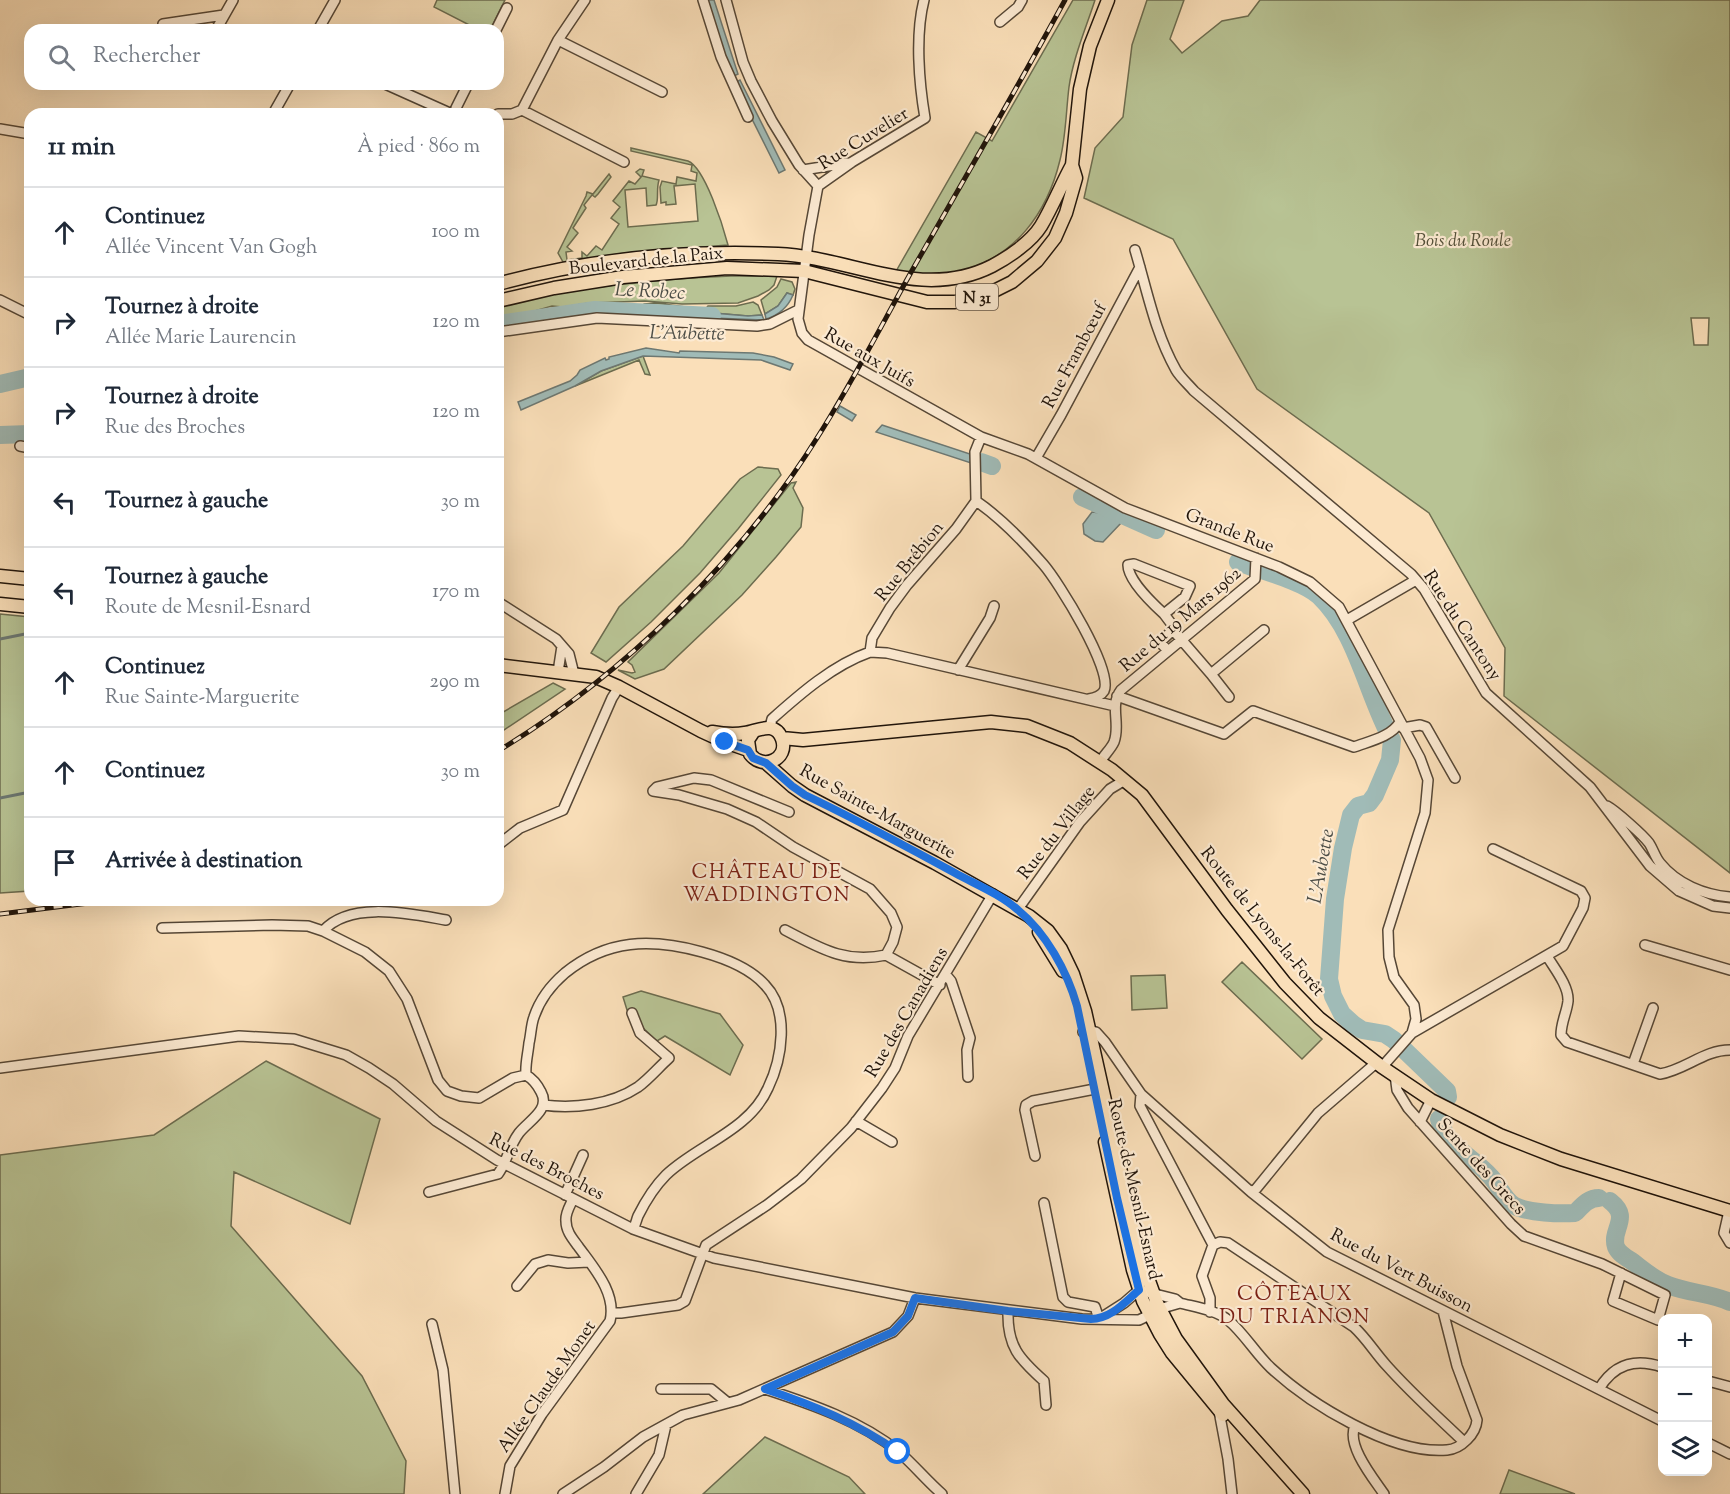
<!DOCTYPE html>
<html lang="fr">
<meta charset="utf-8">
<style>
body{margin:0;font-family:"Sorts Mill Goudy",serif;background:#f6f6f7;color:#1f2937}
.controls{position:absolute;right:18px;bottom:18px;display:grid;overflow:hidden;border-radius:12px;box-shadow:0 6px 24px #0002}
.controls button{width:54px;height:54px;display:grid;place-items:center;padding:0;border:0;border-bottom:2px solid #e0e1e3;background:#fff;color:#1f2937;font:30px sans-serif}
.stop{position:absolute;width:18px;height:18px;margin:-14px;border:4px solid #1a73e8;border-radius:50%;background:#fff}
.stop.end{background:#1a73e8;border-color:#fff;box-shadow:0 2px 6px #0008}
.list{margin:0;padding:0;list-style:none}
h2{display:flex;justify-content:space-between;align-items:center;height:78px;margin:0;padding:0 24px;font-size:26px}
h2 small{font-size:20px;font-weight:400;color:#747a83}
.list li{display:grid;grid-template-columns:39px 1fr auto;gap:18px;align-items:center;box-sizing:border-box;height:90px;padding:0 24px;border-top:2px solid #e0e1e3}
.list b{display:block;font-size:22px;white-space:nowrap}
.list p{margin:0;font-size:20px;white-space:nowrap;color:#747a83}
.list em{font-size:20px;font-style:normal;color:#747a83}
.icon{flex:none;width:33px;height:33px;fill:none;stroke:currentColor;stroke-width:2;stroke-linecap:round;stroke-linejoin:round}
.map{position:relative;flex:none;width:1730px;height:1494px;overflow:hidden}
.search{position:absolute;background:#fff;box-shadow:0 6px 24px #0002;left:24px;top:24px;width:480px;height:66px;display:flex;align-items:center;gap:15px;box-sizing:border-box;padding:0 21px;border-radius:18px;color:#747a83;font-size:22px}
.panel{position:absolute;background:#fff;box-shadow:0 6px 24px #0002;left:24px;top:108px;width:480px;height:798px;border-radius:18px}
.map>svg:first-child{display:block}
.green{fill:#b8c394;stroke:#6c6c4f;stroke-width:1.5;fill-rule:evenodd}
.water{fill:#a0bbb7;stroke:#6d7872;stroke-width:1.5}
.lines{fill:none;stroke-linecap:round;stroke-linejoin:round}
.stream{stroke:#6d7872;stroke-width:3}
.river{stroke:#a0bbb7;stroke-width:18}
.minor-casing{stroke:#564736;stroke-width:12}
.major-casing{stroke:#20140a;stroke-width:15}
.minor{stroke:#fcead2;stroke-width:9}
.major{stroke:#fadfb9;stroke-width:12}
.rail-casing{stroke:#20140a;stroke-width:5}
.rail{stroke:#fcead2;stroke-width:3;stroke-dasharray:9;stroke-linecap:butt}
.route{stroke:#1a73e8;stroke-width:8}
.labels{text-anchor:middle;stroke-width:4.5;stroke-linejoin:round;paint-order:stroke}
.shield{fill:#fcead2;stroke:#625446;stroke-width:1.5}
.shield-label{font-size:16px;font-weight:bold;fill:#20140a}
.street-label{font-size:18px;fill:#20140a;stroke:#fcead2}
.park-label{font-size:18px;font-style:italic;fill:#55513a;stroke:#fcead2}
.water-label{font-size:20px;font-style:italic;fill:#4d4e47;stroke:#fcead2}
.neighbourhood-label{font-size:20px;letter-spacing:1.5px;fill:#7a1f14;stroke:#fcead2}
</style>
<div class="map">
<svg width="1730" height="1494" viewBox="0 0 1730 1494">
<rect width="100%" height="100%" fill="#fadfb9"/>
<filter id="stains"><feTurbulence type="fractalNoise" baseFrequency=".00333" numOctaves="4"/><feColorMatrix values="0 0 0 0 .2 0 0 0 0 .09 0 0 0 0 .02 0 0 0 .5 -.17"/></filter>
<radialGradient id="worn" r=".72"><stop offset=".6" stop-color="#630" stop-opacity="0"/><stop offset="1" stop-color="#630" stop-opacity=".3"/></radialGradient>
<!-- green -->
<path class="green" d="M437 0H505L490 30H479L434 7Z
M1073 0H1095C1086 28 1073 58 1069 87 1066 111 1066 136 1060 160 1047 214 1015 257 959 272 938 277 916 274 895 273L976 132 992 141Z
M1147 0H1184L1170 39 1182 53 1222 21 1248 16 1260 0H1730V873L1504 696 1505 648 1429 513 1257 389 1173 239 1084 198 1095 148 1123 117 1132 45ZM1691 318H1709L1708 345H1694Z
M631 148 688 161C705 168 723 226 728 245L625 253 563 262 558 253 586 196 587 192 593 194 609 174 611 177 598 194 595 197 592 195 584 205 586 208 573 228 578 233 567 247 572 251 566 252 567 260 582 258V252L587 256 596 246 602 250 619 224 611 218 620 207 613 201 629 181 635 184 641 177 636 172 640 169 644 170 642 176 659 180C656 189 659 200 656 205L647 206 646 188 625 190 628 227 698 221 695 184 674 186 676 204 666 205V202L661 203 660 187 662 181 676 184 677 177 696 181 697 173 691 171 692 165 631 151Z
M731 276H777L774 285 769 290 758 296 738 303 682 304 645 301 589 303 563 307 552 306 528 313 498 318V306C575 287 652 279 731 276Z
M781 279 792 282 795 289 793 295 787 293 778 306 765 314 761 300 777 287Z
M753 302 758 305 762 315 748 316 703 312 708 306H736Z
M656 303 685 307 686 311 642 308 644 304Z
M618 304 620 308H595L566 311C578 302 602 305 618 304Z
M553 308 563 311 498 321Z
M643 356 650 375 645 374 639 360 575 386 601 371Z
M758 467 778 469 781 475 738 529 700 573 651 622 606 662 591 653 619 607 683 546 740 479Z
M796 482 793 488 803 508 801 527 776 557 742 595 664 669 635 679 618 670 632 673 635 672 632 665 628 662 719 573 791 483Z
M0 614 30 617V891L0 893Z
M553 683 565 689 498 734V715Z
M1242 962 1322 1039 1302 1059 1222 982Z
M1165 975 1167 1008 1132 1010 1131 976Z
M641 991 720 1014 743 1045 730 1075 665 1036 657 1041 642 1027 634 1010H627L623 997Z
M266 1061 380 1119 350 1224 234 1172 231 1226 362 1376 406 1461 404 1494H0V1155L154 1135Z
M765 1437 849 1477 865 1494H703Z
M1509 1470 1575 1494H1500Z"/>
<!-- water -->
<path class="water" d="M707 0H714L738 74 732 77Z
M740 80 785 170 779 173 734 83Z
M787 293 793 295C788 307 779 315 766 319L765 314 778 306Z
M595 308H620V313H600L566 317V311Z
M642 308 686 311V317L643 314Z
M563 311V317L498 326V321Z
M689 311 748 316 762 315 764 320 688 317Z
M646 348 679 353 680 351 753 353 774 357 793 364 790 370 761 360 643 356 601 371 575 386 521 410 518 402 570 381 577 375 580 370 605 358 606 360 609 359V357Z
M840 406 856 415 852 421 837 412Z
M882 425 970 454 971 463 876 432Z
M1092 512 1101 513 1122 522 1103 542 1095 541 1084 534 1083 524Z"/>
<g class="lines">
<!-- stream -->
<path class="stream" d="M0 639 30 633
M0 798 30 792"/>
<!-- river -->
<path class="river" d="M498 324 595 310 712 316
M0 384 30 377
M0 435 30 434
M981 462 992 466
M1082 497 1156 530
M1238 562C1259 570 1303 581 1319 596 1357 632 1367 695 1392 740L1390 760 1375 795 1369 803 1358 806 1351 815 1343 848 1335 899 1329 979 1333 996 1342 1014 1353 1024 1362 1030 1385 1034 1394 1040 1447 1091 1448 1097
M1439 1119C1446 1147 1474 1157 1491 1177 1499 1186 1505 1201 1515 1206 1528 1213 1560 1214 1575 1213 1582 1206 1588 1198 1599 1198
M1610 1201C1632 1218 1610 1229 1616 1247 1619 1254 1627 1258 1633 1262 1644 1271 1655 1280 1668 1285 1688 1293 1710 1293 1730 1302"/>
<defs>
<path id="minor" d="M703 0 721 57 748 117
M726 0 743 62 751 81 772 121 799 165 818 186
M1000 22 1018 7 1022 0
M165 30 163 24 224 15
M216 30 233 0
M318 30 335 0
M496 30 507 8
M558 40 662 92
M385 84 452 114
M522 110 624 162
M273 114 290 84
M456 114V108L468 84
M498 114H512L522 110 558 40 585 0
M0 129 30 134
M803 170 847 163
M818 186 809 235 798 319 802 333 808 340 981 437 1028 454 1125 508 1279 567 1310 582 1339 607 1420 758 1428 780 1425 813 1388 930 1389 957 1394 977 1414 1005 1416 1019 1412 1033 1382 1067
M818 186 852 162 925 118C919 83 915 35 924 0
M1135 250C1147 290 1155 333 1176 370 1180 377 1188 384 1194 391L1411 574 1424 589 1486 693 1590 787 1650 866 1679 891 1713 906 1730 908
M0 300 30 315
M498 332 597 318 757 326 770 324 798 310
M20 446 30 448
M1036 458 1061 415 1140 267
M976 501C1001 518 1023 541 1043 564 1058 581 1114 671 1104 691 1101 696 1094 698 1089 699
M498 602 556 639 569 654 574 674
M1164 614C1153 604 1128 580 1128 565L1134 564 1190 586 1185 597 1164 614 1173 626V630
M1347 620 1416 580
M1168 651 1160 642 1173 630 1211 674 1264 630
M870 652 887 653 1115 706
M958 670 990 618 994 606
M558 672 562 646
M1211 674 1229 697
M1117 696 1224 734 1253 711 1354 747C1370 741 1391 737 1400 722
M770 727 772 719C800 694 833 665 870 652L872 638 890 608 907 585 956 529 976 501 975 452 981 437
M1403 728 1420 725 1426 727 1455 778
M1100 762C1104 755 1111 749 1114 742 1121 724 1109 706 1121 690L1255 579 1256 558
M1607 806C1616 811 1643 835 1649 843 1653 849 1655 857 1660 863 1677 884 1704 895 1730 897
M789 812 711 780 694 778 657 787 653 791 679 795 727 809 756 822 793 847 870 889 891 913 897 927 893 942 886 955 940 985
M498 845 520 828 563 810 612 698 619 687
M1018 909 1080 822 1110 789 1125 780
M162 928 272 925 308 926 323 931 365 952 389 971 407 999 438 1080 447 1091 461 1096 479 1098 513 1078 526 1075
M785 930C820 948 845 964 886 955
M323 931C350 900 411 914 446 920
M1645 945 1730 970
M1547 956C1554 968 1569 986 1568 1001 1567 1012 1561 1022 1561 1035L1567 1042 1660 1074C1685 1070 1704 1050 1730 1050
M946 975 951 981 970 1038 967 1050 968 1077
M1083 1032 1092 1031 1096 1032 1105 1042 1141 1094 1251 1192 1327 1252 1662 1421
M1412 1033 1563 946 1583 908 1585 898 1581 891 1493 849
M1633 1064 1653 1008
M0 1068 239 1036 294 1039 346 1055 369 1068 393 1084 436 1121 497 1160 633 1229 714 1258 915 1298 1082 1319 1139 1320 1166 1307 1180 1303
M526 1075C525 1064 528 1054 529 1043 531 1035 531 1025 534 1017 540 999 551 985 565 973 607 939 651 938 702 952 724 958 749 967 765 985 790 1011 782 1059 768 1088 749 1131 697 1145 666 1175 654 1187 645 1202 638 1216 636 1221 636 1224 633 1229
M1395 1075 1397 1090 1408 1108 1511 1224 1524 1236 1602 1264 1665 1295 1658 1320 1613 1301 1621 1273
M1141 1094 1140 1106 1213 1245 1202 1276 1210 1298V1312
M543 1105C574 1109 611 1105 638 1087 649 1079 659 1067 669 1058L640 1033 632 1013
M856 1121 892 1142
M1420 1122 1431 1100
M1035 1156 1025 1110 1026 1105 1033 1101 1100 1088
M429 1192 498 1174C507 1162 509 1146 519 1133 528 1121 551 1110 541 1092 537 1084 533 1079 526 1075
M1251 1192 1256 1189 1318 1113 1376 1063
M565 1195 583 1155
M1044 1203 1063 1297 1068 1302 1095 1307 1099 1319
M1729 1211 1724 1233 1730 1243
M1213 1245 1220 1242 1228 1243 1354 1327C1367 1339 1375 1353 1387 1366 1411 1393 1438 1417 1464 1442
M517 1286 535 1264 548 1260 568 1263 589 1262
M1008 1311C1007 1346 1019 1359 1044 1381L1046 1405
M612 1313H621L678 1305 685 1301 706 1245 767 1205 801 1179 851 1128 882 1088 895 1068 908 1036 993 894
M1099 1319 1124 1303 1139 1290 1175 1299 1180 1303C1195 1307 1216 1310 1228 1320 1244 1333 1255 1353 1271 1368 1310 1404 1392 1455 1447 1450 1461 1449 1476 1434 1477 1420L1457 1366 1443 1311
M432 1324 443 1370 455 1494
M1708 1381 1730 1387
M661 1389H711L728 1403
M765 1389C811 1404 861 1421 899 1452 914 1465 927 1481 942 1494
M1599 1389C1614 1364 1635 1358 1662 1367
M1219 1411 1228 1459 1232 1494
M1355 1426C1346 1445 1373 1478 1384 1494
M1708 1443 1730 1454
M505 1494 510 1466 542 1414 610 1321C617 1293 593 1267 578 1246 572 1238 566 1231 566 1221 565 1213 570 1206 573 1199
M563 1494 604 1467 643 1437 683 1415 739 1400 893 1332 908 1316 915 1298
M636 1494 659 1455 666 1425"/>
<path id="major" d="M498 284C589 259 684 250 778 254 851 257 921 302 992 266 1009 257 1031 242 1041 226 1053 206 1061 185 1072 165
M498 301 554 288 623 277 727 268 804 271 927 302H955L984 296 1012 282 1037 261 1055 238 1066 213 1076 178 1072 165 1080 89 1090 46 1108 0
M0 576 30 579
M0 604 30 607
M498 665 596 677 619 687 701 731 725 742 748 750
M712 732C723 734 734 735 745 733 758 731 775 720 782 739 789 759 763 771 750 754L748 740 754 731
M782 738 803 740 991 722 1027 726 1070 743 1112 770 1142 795 1227 910 1285 983 1319 1018 1382 1067 1431 1100 1500 1135 1561 1159 1730 1211
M766 763 792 786 805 795 935 863 1029 916 1048 931 1061 949 1073 974 1085 1011 1139 1253 1157 1303 1176 1339 1223 1404 1303 1494
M1039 932 1063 971
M1105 1142 1133 1270 1143 1301 1160 1334 1172 1353 1223 1415"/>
</defs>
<!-- minor casing -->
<use href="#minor" class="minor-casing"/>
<!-- major casing -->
<use href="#major" class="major-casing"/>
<!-- minor -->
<use href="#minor" class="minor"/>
<!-- major -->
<use href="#major" class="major"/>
<defs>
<path id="rail" d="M498 751C621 677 741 560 817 438 852 383 882 324 914 267 965 178 1016 90 1065 0
M0 914 113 900"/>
</defs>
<!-- rail casing -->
<use href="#rail" class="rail-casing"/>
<!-- rail -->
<use href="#rail" class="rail"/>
</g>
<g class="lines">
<!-- route -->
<path class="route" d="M725 742 748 750 753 758 766 763 792 786 805 795C856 819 905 846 955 873 975 884 1000 894 1018 910 1046 933 1067 971 1077 1006L1117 1198 1139 1290C1125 1302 1111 1319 1091 1319L1008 1311 915 1298 908 1316 893 1332 765 1389C813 1405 857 1423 898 1452"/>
</g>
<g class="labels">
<!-- shield labels -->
<rect class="shield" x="956" y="284" width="42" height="26" rx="4.5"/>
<g class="shield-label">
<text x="977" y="303">N 31</text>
</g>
<!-- street labels -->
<g class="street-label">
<text transform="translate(863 138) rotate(-32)" y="6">Rue Cuvelier</text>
<text transform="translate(646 260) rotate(-6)" y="6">Boulevard de la Paix</text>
<text transform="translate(1074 355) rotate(-62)" y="6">Rue Frambœuf</text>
<text transform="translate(870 357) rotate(30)" y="6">Rue aux Juifs</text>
<text transform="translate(1230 530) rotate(21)" y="6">Grande Rue</text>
<text transform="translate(909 561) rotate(-51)" y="6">Rue Brébion</text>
<text transform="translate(1180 619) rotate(-40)" y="6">Rue du 19 Mars 1962</text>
<text transform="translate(1463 625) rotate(57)" y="6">Rue du Cantony</text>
<text transform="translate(878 811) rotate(29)" y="6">Rue Sainte-Marguerite</text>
<text transform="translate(1056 832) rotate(-52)" y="6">Rue du Village</text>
<text transform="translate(1263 921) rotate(51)" y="6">Route de Lyons-la-Forêt</text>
<text transform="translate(906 1012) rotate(-60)" y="6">Rue des Canadiens</text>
<text transform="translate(547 1166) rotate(27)" y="6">Rue des Broches</text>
<text transform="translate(1482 1166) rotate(48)" y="6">Sente des Grecs</text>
<text transform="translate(1135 1189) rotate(77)" y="6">Route de Mesnil-Esnard</text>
<text transform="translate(1402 1270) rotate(28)" y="6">Rue du Vert Buisson</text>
<text transform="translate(546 1386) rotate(-55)" y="6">Allée Claude Monet</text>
</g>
<!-- park labels -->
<g class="park-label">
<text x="1463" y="246">Bois du Roule</text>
</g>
<!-- water labels -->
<g class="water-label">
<text transform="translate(650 290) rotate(3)" y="7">Le Robec</text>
<text transform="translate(687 332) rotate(1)" y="7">L'Aubette</text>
<text transform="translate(1320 866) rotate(-80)" y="7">L'Aubette</text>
</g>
<!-- neighbourhood labels -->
<g class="neighbourhood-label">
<text x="767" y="878">CHÂTEAU DE<tspan x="767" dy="23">WADDINGTON</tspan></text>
<text x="1295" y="1300">CÔTEAUX<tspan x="1295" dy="23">DU TRIANON</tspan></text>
</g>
</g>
<rect width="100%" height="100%" filter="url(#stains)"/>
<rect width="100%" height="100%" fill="url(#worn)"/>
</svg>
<div class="controls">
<button>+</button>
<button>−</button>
<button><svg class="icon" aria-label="layers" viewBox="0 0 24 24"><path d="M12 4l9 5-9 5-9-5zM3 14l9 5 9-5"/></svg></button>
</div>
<div class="stop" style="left:898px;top:1452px"></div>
<div class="stop end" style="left:725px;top:742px"></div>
<div class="search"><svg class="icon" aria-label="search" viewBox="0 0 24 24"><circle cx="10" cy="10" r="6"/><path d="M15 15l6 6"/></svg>Rechercher</div>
<section class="panel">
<h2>11 min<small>À pied · 860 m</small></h2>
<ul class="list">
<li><svg class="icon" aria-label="ahead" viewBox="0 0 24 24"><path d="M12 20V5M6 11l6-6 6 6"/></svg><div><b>Continuez</b><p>Allée Vincent Van Gogh</p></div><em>100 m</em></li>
<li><svg class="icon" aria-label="right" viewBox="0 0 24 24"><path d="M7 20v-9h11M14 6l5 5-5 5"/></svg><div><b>Tournez à droite</b><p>Allée Marie Laurencin</p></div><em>120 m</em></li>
<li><svg class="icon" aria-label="right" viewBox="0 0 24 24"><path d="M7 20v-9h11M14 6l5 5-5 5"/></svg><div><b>Tournez à droite</b><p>Rue des Broches</p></div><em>120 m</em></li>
<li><svg class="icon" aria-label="left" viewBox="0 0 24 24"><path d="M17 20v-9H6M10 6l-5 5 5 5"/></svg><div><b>Tournez à gauche</b></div><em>30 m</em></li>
<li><svg class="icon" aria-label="left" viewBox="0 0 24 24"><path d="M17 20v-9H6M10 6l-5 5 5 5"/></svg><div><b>Tournez à gauche</b><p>Route de Mesnil-Esnard</p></div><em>170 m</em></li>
<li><svg class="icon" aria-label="ahead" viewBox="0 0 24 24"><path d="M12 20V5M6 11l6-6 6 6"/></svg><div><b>Continuez</b><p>Rue Sainte-Marguerite</p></div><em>290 m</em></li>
<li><svg class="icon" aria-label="ahead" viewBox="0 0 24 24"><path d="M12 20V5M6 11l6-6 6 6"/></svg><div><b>Continuez</b></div><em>30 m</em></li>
<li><svg class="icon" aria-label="arrive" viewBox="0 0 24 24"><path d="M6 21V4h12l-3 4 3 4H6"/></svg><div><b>Arrivée à destination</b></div></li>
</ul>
</section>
</div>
